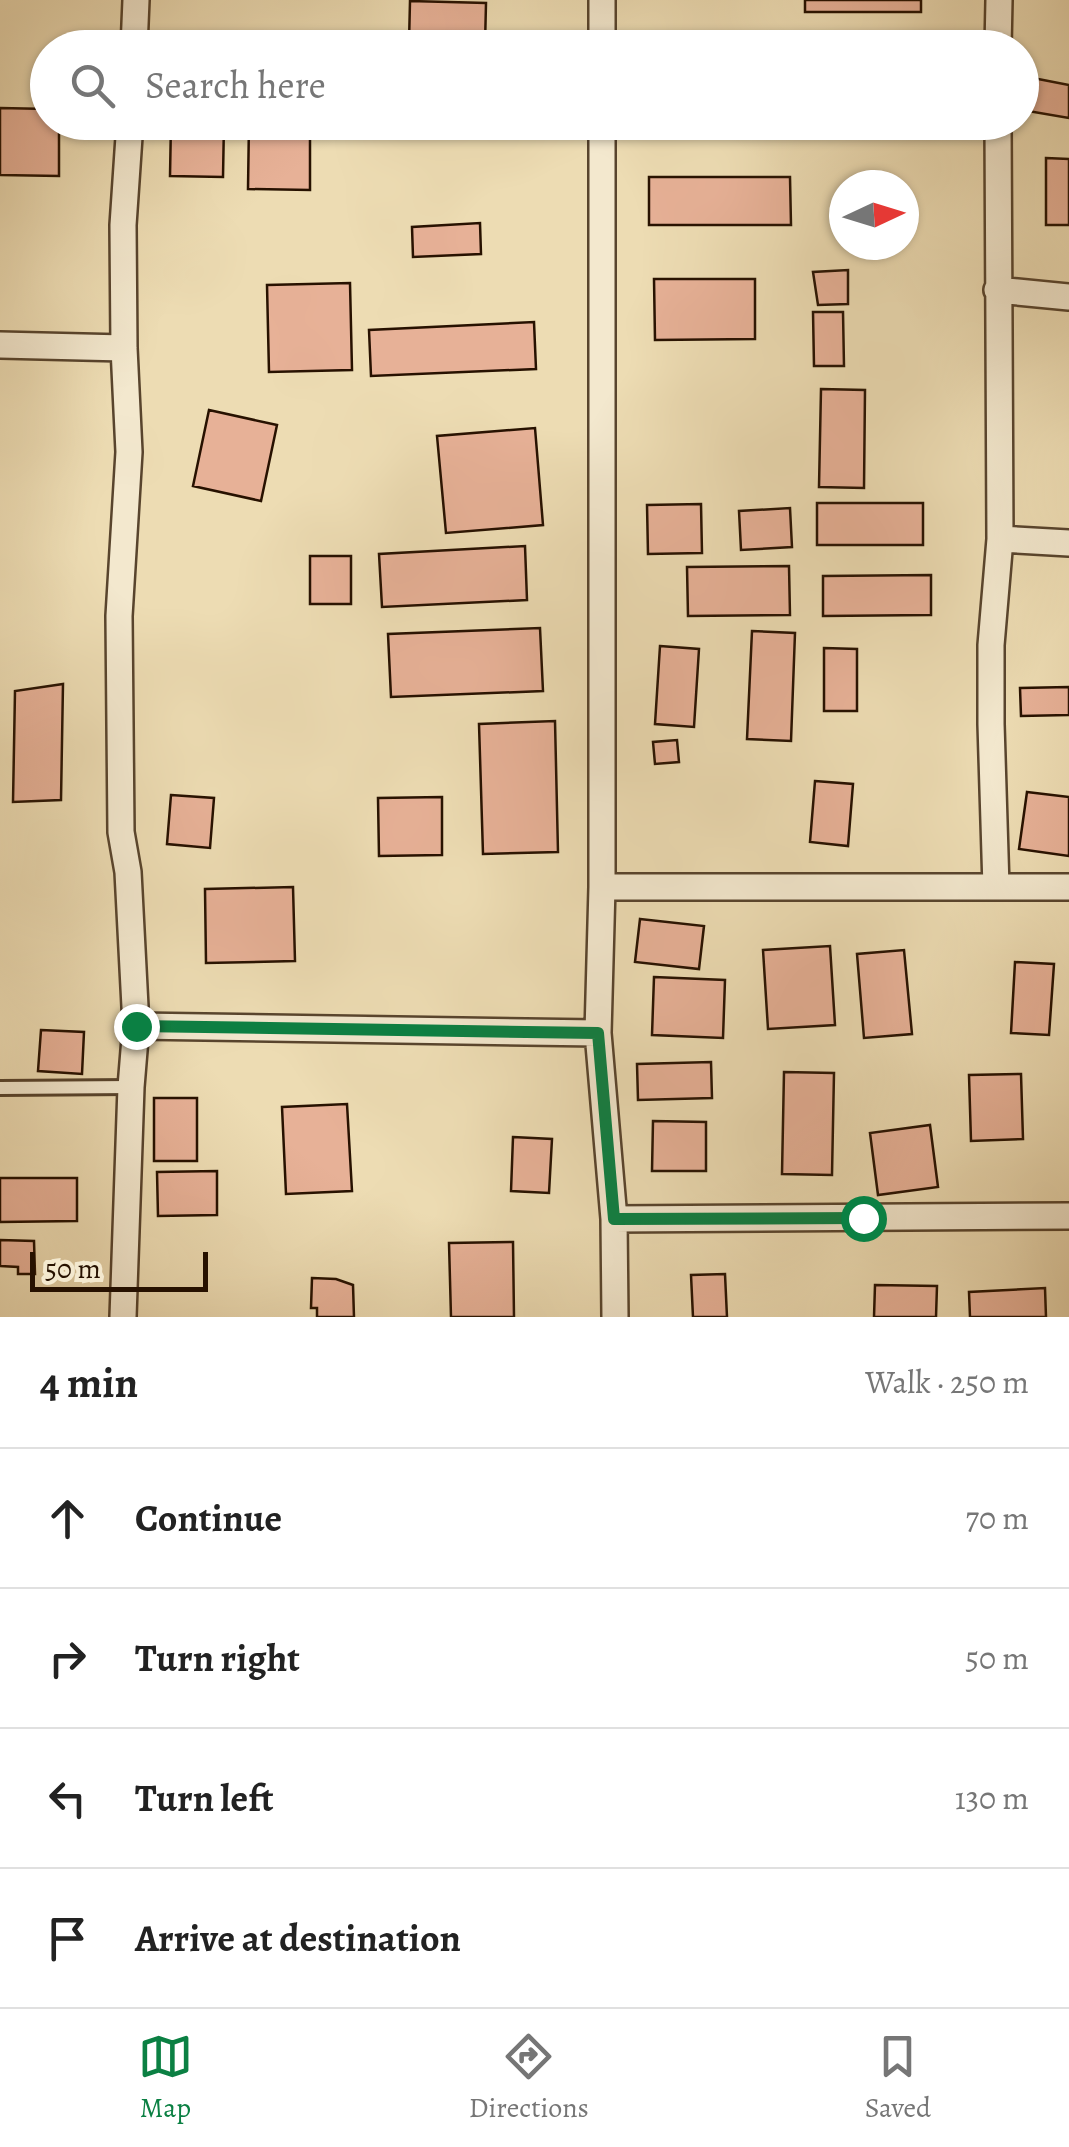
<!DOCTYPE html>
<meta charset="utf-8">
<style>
body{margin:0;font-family:Alegreya,serif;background:#f6f6f6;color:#222}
.compass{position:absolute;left:829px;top:170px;width:90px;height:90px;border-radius:50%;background:#fff;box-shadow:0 2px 8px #0004;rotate:86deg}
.scale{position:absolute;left:30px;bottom:25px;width:178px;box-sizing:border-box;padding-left:10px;border:5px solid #271100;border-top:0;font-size:28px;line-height:35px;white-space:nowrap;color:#271100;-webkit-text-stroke:8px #f3e8ce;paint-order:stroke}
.stop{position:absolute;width:30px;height:30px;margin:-22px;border:8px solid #0b8043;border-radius:50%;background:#fff}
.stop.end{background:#0b8043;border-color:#fff;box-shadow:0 2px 10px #0008}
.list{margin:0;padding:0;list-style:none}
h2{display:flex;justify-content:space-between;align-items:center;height:130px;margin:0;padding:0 40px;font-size:42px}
h2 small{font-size:32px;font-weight:400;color:#767676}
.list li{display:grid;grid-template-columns:65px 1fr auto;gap:30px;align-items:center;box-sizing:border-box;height:140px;padding:0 40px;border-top:2px solid #e0e0e0}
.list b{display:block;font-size:38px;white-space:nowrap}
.list em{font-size:32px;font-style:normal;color:#767676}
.icon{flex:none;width:55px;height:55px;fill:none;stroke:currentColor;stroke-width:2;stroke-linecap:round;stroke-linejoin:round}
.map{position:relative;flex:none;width:1069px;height:1317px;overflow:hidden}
.search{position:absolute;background:#fff;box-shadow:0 2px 8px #0004;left:30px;right:30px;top:30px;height:110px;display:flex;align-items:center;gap:25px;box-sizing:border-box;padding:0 35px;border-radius:55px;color:#767676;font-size:38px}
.sheet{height:690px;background:#fff}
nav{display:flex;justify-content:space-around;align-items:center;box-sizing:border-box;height:140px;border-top:2px solid #e0e0e0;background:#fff;font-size:28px;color:#767676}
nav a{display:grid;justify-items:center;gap:5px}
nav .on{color:#0b8043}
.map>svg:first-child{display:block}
.building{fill:#e7b197;stroke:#271100;stroke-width:2.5}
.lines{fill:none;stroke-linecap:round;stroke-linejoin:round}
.lane-casing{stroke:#58442d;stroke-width:18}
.street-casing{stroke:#58442d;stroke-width:30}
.lane{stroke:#f3e8ce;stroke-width:12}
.street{stroke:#f3e8ce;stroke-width:25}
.route{stroke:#0b8043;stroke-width:12}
</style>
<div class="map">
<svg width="1069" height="1317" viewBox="0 0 1069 1317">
<rect width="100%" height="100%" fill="#eddcb3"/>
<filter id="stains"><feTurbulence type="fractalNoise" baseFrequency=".002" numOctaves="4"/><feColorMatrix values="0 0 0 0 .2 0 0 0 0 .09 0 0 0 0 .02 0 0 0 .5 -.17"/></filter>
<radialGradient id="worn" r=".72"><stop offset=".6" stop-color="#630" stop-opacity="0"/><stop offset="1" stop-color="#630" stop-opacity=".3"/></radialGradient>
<!-- building -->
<path class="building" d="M805 0H921V12H805Z
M410 1 486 3 485 45 409 43Z
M1033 78 1069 85V118L1028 111Z
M0 108 48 109V122H59V176L0 175Z
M171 122H224L223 177 170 176Z
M249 122H310V190L248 189Z
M1046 158 1069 159V225H1046Z
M649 177H790L791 225H649Z
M480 223 481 254 413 257 412 227Z
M848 270V304L818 305 813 272Z
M654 279H755V339L655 340Z
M350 283 352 370 269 372 267 285Z
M813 312H843L844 366H814Z
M534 322 536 369 371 376 369 330Z
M821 389 865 390 864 488 819 487Z
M209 410 277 425 261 501 193 486Z
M535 428 543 525 446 533 437 436Z
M817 503H923V545H817Z
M701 504 702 553 648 554 647 505Z
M790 508 792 547 741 550 739 511Z
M525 546 527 600 382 607 379 554Z
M310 556H351V604H310Z
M789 566 790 615 688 616 687 567Z
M931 575V615L823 616V576Z
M540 628 543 691 391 697 388 634Z
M752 631 795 633 791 741 747 739Z
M660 646 699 649 694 727 655 724Z
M824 648 857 649V711H824Z
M63 684 61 800 13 802 15 691Z
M1069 687V715L1021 716 1020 688Z
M555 721 558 852 483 854 479 724Z
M677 740 679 762 655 764 653 742Z
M815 781 853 784 848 846 810 842Z
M1027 792 1069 797V856L1019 849Z
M171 795 214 798 210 848 167 844Z
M442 797V855L379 856 378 798Z
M293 887 295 961 206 963 205 889Z
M640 919 704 926 699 969 635 962Z
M830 946 835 1025 768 1029 763 950Z
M904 950 912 1034 864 1038 857 954Z
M1015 962 1054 964 1049 1035 1011 1033Z
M654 977 725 980 723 1038 652 1035Z
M41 1030 84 1032 82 1074 38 1071Z
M711 1062 712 1098 638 1100 637 1064Z
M784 1072 834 1073 832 1175 782 1174Z
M1021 1074 1023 1139 971 1141 969 1075Z
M154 1098H197V1161H154Z
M347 1104 352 1191 286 1194 282 1107Z
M653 1121 706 1122V1171H652Z
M930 1125 938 1187 878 1195 870 1133Z
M513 1137 552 1139 549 1193 511 1191Z
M217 1171V1215L158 1216 157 1172Z
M0 1178H77V1221L0 1222Z
M0 1240 34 1241 35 1274H18V1267L0 1266Z
M513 1242 514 1317H451L449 1243Z
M725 1274 727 1317H693L691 1275Z
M312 1278 336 1279 353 1285 354 1317H317V1308H311Z
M875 1285 937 1286 936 1317H874Z
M1045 1288 1046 1317H970L969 1292Z"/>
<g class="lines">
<defs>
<path id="lane" d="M0 1088 131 1087"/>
<path id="street" d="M602 0V48
M134 48 136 0
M998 48 999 0
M602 122V887L598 1033 614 1219 615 1317
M997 290 1069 297
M0 345 124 348
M1000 539 1069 543
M602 887H1069
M996 887 991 724V645L1000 539 998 122
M136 1026 598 1033
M614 1219 1069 1216
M123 1317 131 1087 136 1026 128 872 121 832 119 616 129 452 124 348 123 225 130 122"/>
</defs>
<!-- lane casing -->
<use href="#lane" class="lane-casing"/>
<!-- street casing -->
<use href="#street" class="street-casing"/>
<!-- lane -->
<use href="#lane" class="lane"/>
<!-- street -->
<use href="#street" class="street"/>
</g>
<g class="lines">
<!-- route -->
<path class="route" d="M136 1026 598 1033 614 1219 863 1218"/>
</g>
<rect width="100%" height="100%" filter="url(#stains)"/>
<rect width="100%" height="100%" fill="url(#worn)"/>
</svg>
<svg class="compass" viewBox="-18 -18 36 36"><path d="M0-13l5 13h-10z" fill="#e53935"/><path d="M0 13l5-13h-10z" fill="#767676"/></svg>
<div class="scale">50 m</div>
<div class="stop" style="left:863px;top:1218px"></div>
<div class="stop end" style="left:136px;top:1026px"></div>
<div class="search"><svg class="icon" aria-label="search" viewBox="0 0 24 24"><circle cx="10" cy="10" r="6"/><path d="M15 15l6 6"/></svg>Search here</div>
</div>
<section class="sheet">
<h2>4 min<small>Walk · 250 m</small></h2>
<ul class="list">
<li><svg class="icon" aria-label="ahead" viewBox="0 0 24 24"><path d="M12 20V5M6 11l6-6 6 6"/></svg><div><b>Continue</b></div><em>70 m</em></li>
<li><svg class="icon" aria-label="right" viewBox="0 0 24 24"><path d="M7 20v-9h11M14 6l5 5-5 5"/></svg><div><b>Turn right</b></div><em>50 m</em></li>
<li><svg class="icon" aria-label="left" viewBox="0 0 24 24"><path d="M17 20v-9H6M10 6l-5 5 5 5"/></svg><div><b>Turn left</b></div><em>130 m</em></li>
<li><svg class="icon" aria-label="arrive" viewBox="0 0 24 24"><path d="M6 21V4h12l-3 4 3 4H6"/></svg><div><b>Arrive at destination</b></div></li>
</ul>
</section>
<nav>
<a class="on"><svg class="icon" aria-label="map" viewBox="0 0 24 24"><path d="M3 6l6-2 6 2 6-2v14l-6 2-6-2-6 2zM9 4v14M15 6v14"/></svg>Map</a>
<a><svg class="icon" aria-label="directions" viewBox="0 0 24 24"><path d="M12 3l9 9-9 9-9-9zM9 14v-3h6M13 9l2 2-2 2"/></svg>Directions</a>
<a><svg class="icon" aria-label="saved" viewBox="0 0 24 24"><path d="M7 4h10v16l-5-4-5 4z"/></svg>Saved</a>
</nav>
